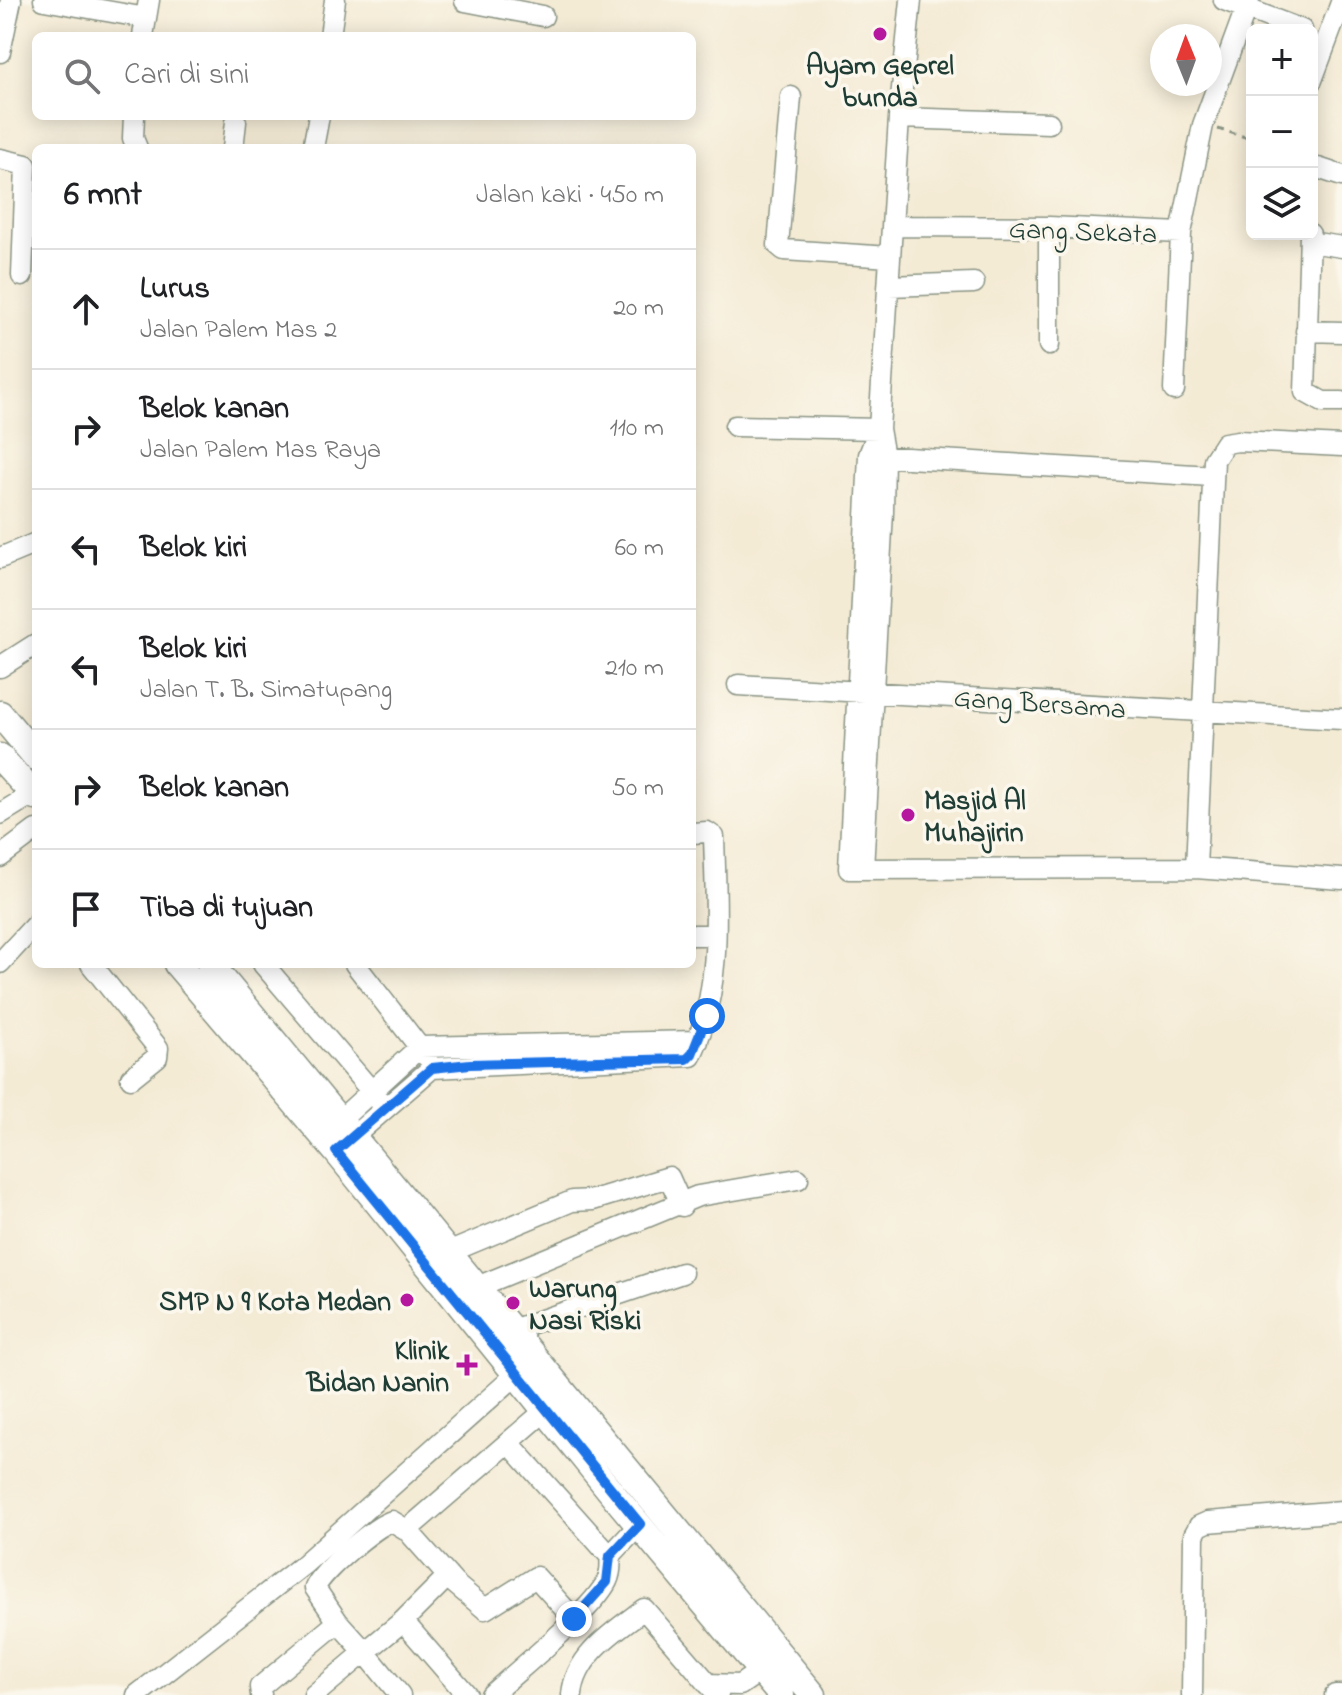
<!DOCTYPE html>
<html lang="id">
<meta charset="utf-8">
<style>
body{margin:0;font-family:"Indie Flower",sans-serif;background:#f6f6f6;color:#202124}
.controls{position:absolute;right:24px;top:24px;display:grid;overflow:hidden;border-radius:12px;box-shadow:0 4px 20px #0003}
.controls button{width:72px;height:72px;display:grid;place-items:center;padding:0;border:0;border-bottom:2px solid #e0e0e0;background:#fff;color:#202124;font:40px sans-serif}
.compass{position:absolute;left:1150px;top:24px;width:72px;height:72px;border-radius:50%;background:#fff;box-shadow:0 4px 20px #0003;rotate:359deg}
.stop{position:absolute;width:24px;height:24px;margin:-18px;border:6px solid #1a73e8;border-radius:50%;background:#fff}
.stop.end{background:#1a73e8;border-color:#fff;box-shadow:0 2px 8px #0008}
.list{margin:0;padding:0;list-style:none}
h2{display:flex;justify-content:space-between;align-items:center;height:104px;margin:0;padding:0 32px;font-size:34px}
h2 small{font-size:26px;font-weight:400;color:#757577}
.list li{display:grid;grid-template-columns:52px 1fr auto;gap:24px;align-items:center;box-sizing:border-box;height:120px;padding:0 32px;border-top:2px solid #e0e0e0}
.list b{display:block;font-size:30px;white-space:nowrap}
.list p{margin:0;font-size:26px;white-space:nowrap;color:#757577}
.list em{font-size:26px;font-style:normal;color:#757577}
.icon{flex:none;width:44px;height:44px;fill:none;stroke:currentColor;stroke-width:2;stroke-linecap:round;stroke-linejoin:round}
.map{position:relative;flex:none;width:1342px;height:1695px;overflow:hidden}
.search{position:absolute;background:#fff;box-shadow:0 4px 20px #0003;left:32px;top:32px;width:664px;height:88px;display:flex;align-items:center;gap:20px;box-sizing:border-box;padding:0 28px;border-radius:12px;color:#757577;font-size:30px}
.panel{position:absolute;background:#fff;box-shadow:0 4px 20px #0003;left:32px;top:144px;width:664px;height:824px;border-radius:12px}
.map>svg:first-child{display:block}
.lines{fill:none;stroke-linecap:round;stroke-linejoin:round}
.minor-casing{stroke:#8a9484;stroke-width:23}
.major-casing{stroke:#8a9484;stroke-width:29}
.path{stroke:#8a9484;stroke-width:3;stroke-dasharray:6 6;stroke-linecap:butt}
.minor{stroke:#fff;stroke-width:20}
.major{stroke:#fff;stroke-width:26}
.route{stroke:#1a73e8;stroke-width:10}
.poi-dot{fill:#b5179e;stroke:#fbf7ec;stroke-width:3}
.labels{text-anchor:middle;stroke-width:7;stroke-linejoin:round;paint-order:stroke}
.poi-label{font-size:28px;font-weight:bold;fill:#1f3d34;stroke:#fbf7ec;text-anchor:start}
.street-label{font-size:28px;fill:#1f3d34;stroke:#fbf7ec}
</style>
<div class="map">
<svg width="1342" height="1695" viewBox="0 0 1342 1695">
<rect width="100%" height="100%" fill="#fbf7ec"/>
<filter id="ink" filterUnits="userSpaceOnUse"><feTurbulence type="fractalNoise" baseFrequency=".0125" numOctaves="2"/><feDisplacementMap in="SourceGraphic" scale="16" xChannelSelector="R" yChannelSelector="G"/><feConvolveMatrix kernelMatrix="1 2 1 2 8 2 1 2 1" color-interpolation-filters="sRGB"/></filter>
<filter id="wash" filterUnits="userSpaceOnUse"><feTurbulence type="fractalNoise" baseFrequency=".006" numOctaves="4" result="noise"/><feDisplacementMap in="SourceGraphic" scale="32" xChannelSelector="R" yChannelSelector="G"/><feGaussianBlur stdDeviation="1.8" result="paint"/><feColorMatrix in="noise" values="0 0 0 0 0 0 0 0 0 0 0 0 0 0 0 0 0 1.4 0 .05"/><feComposite in="paint" operator="in"/></filter>
<g filter="url(#wash)">
<rect width="100%" height="100%" fill="#f4ebd5"/>
</g>
<g filter="url(#ink)">
<g class="lines">
<defs>
<path id="minor" d="M44 0 146 18
M1224 0 1302 30
M465 1 543 16
M143 36 149 0
M330 36 335 0
M0 52 11 0
M1312 80 1342 0
M791 97 778 245 784 250 890 257
M134 116 133 138 137 148
M899 118 1049 123
M233 148 236 122
M313 148 319 116
M0 159 26 165 22 276
M1318 168 1342 176
M894 226 1049 227 1181 233 1203 125 1249 0
M1049 227V345
M1310 234 1305 392 1323 402H1342
M1310 242 1342 247
M889 286 974 283
M1306 331 1342 332
M1174 390 1181 233
M735 426 879 429
M879 429 869 455 849 869 1196 868 1342 879
M873 456 1212 476
M0 558 36 543
M0 667 36 644
M738 685 1342 719
M0 814 36 792
M0 857 36 830
M1196 868 1214 460 1225 443 1238 441 1342 446
M863 869 883 512 884 457 879 429 899 118 911 0
M692 935H714
M0 963 36 924
M91 964 158 1048 157 1057 131 1078
M263 964 385 1107
M355 964 427 1057
M420 1047 698 1041
M432 1068 691 1056C723 989 716 909 714 837L707 832 692 833
M328 1131 420 1047
M341 1147 432 1068
M450 1252 572 1201 593 1200 669 1177 682 1206
M477 1287 698 1196 798 1179
M512 1330 682 1273
M407 1530 454 1583 485 1609 536 1577 574 1619
M610 1556 640 1524
M403 1621 467 1695
M338 1622 315 1588C322 1571 375 1526 392 1521L407 1530 546 1410
M708 1684 740 1685 760 1671
M137 1695 303 1565 517 1374
M261 1695 260 1687 338 1622 365 1652 403 1621 448 1576
M314 1695 365 1652 400 1695
M491 1695C519 1669 592 1611 607 1581 611 1573 611 1565 610 1556L510 1444
M572 1695C575 1655 615 1631 644 1609L718 1695
M1192 1695 1194 1535 1199 1526 1208 1522 1342 1511
M1335 1695H1342"/>
<path id="major" d="M0 714 36 757
M0 757 36 797
M177 964 336 1151 617 1499 781 1695
M210 964 813 1695"/>
</defs>
<!-- minor casing -->
<use href="#minor" class="minor-casing"/>
<!-- major casing -->
<use href="#major" class="major-casing"/>
<!-- path -->
<path class="path" d="M1218 129 1252 139"/>
<!-- minor -->
<use href="#minor" class="minor"/>
<!-- major -->
<use href="#major" class="major"/>
</g>
</g>
<g class="lines" filter="url(#ink)">
<!-- route -->
<path class="route" d="M574 1619 607 1582 610 1556 640 1524 336 1151 432 1068 470 1064 687 1059 692 1054 707 1016"/>
</g>
<!-- markers -->
<g class="poi-dot">
<circle cx="880" cy="34" r="8"/>
<circle cx="908" cy="815" r="8"/>
<circle cx="407" cy="1300" r="8"/>
<circle cx="513" cy="1303" r="8"/>
<path d="M463 1353h8v8h8v8h-8v8h-8v-8h-8v-8h8z"/>
</g>
<g class="labels">
<!-- poi labels -->
<g class="poi-label">
<text x="880" y="74" text-anchor="middle">Ayam Geprel<tspan x="880" dy="32">bunda</tspan></text>
<text x="924" y="809">Masjid Al<tspan x="924" dy="32">Muhajirin</tspan></text>
<text x="529" y="1297">Warung<tspan x="529" dy="32">Nasi Riski</tspan></text>
<text x="391" y="1310" text-anchor="end">SMP N 9 Kota Medan</text>
<text x="449" y="1359" text-anchor="end">Klinik<tspan x="449" dy="32">Bidan Nanin</tspan></text>
</g>
<!-- street labels -->
<g class="street-label">
<text transform="translate(1083 230) rotate(2)" y="10">Gang Sekata</text>
<text transform="translate(1040 702) rotate(4)" y="10">Gang Bersama</text>
</g>
</g>
</svg>
<div class="controls">
<button>+</button>
<button>−</button>
<button><svg class="icon" aria-label="layers" viewBox="0 0 24 24"><path d="M12 4l9 5-9 5-9-5zM3 14l9 5 9-5"/></svg></button>
</div>
<svg class="compass" viewBox="-18 -18 36 36"><path d="M0-13l5 13h-10z" fill="#e53935"/><path d="M0 13l5-13h-10z" fill="#757577"/></svg>
<div class="stop" style="left:707px;top:1016px"></div>
<div class="stop end" style="left:574px;top:1619px"></div>
<div class="search"><svg class="icon" aria-label="search" viewBox="0 0 24 24"><circle cx="10" cy="10" r="6"/><path d="M15 15l6 6"/></svg>Cari di sini</div>
<section class="panel">
<h2>6 mnt<small>Jalan kaki · 450 m</small></h2>
<ul class="list">
<li><svg class="icon" aria-label="ahead" viewBox="0 0 24 24"><path d="M12 20V5M6 11l6-6 6 6"/></svg><div><b>Lurus</b><p>Jalan Palem Mas 2</p></div><em>20 m</em></li>
<li><svg class="icon" aria-label="right" viewBox="0 0 24 24"><path d="M7 20v-9h11M14 6l5 5-5 5"/></svg><div><b>Belok kanan</b><p>Jalan Palem Mas Raya</p></div><em>110 m</em></li>
<li><svg class="icon" aria-label="left" viewBox="0 0 24 24"><path d="M17 20v-9H6M10 6l-5 5 5 5"/></svg><div><b>Belok kiri</b></div><em>60 m</em></li>
<li><svg class="icon" aria-label="left" viewBox="0 0 24 24"><path d="M17 20v-9H6M10 6l-5 5 5 5"/></svg><div><b>Belok kiri</b><p>Jalan T. B. Simatupang</p></div><em>210 m</em></li>
<li><svg class="icon" aria-label="right" viewBox="0 0 24 24"><path d="M7 20v-9h11M14 6l5 5-5 5"/></svg><div><b>Belok kanan</b></div><em>50 m</em></li>
<li><svg class="icon" aria-label="arrive" viewBox="0 0 24 24"><path d="M6 21V4h12l-3 4 3 4H6"/></svg><div><b>Tiba di tujuan</b></div></li>
</ul>
</section>
</div>
